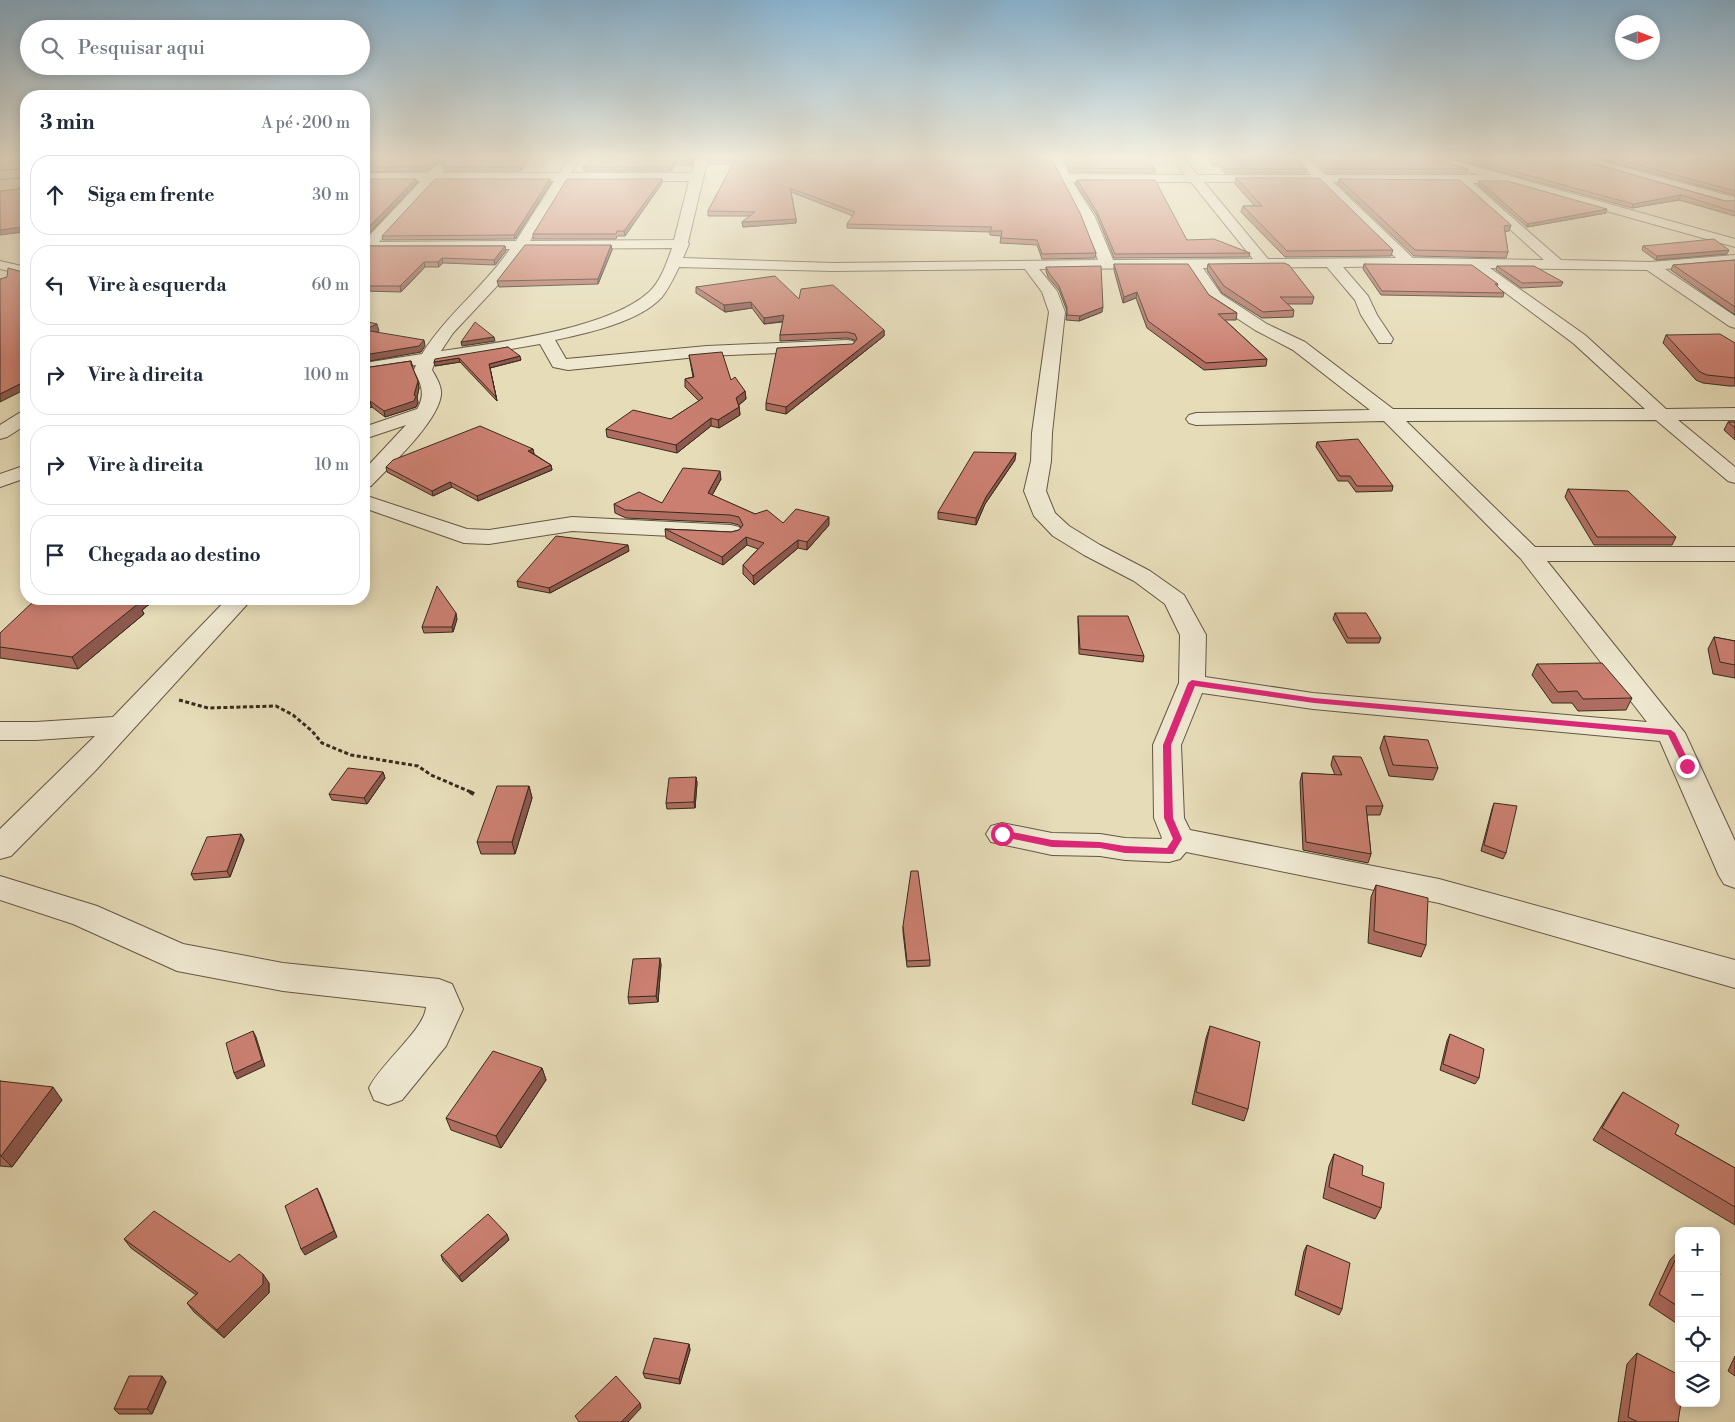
<!DOCTYPE html>
<html lang="pt">
<meta charset="utf-8">
<style>
body{margin:0;font-family:"Libre Bodoni",serif;background:#f2f2f3;color:#1f2937}
.controls{position:absolute;right:15px;bottom:15px;display:grid;overflow:hidden;border-radius:10px;box-shadow:0 2px 12px #0003}
.controls button{width:45px;height:45px;display:grid;place-items:center;padding:0;border:0;border-bottom:1px solid #e0e1e3;background:#fff;color:#1f2937;font:25px sans-serif}
.compass{position:absolute;left:1615px;top:15px;width:45px;height:45px;border-radius:50%;background:#fff;box-shadow:0 2px 12px #0003;rotate:90deg}
.stop{position:absolute;width:15px;height:15px;margin:-11px;border:4px solid #db2777;border-radius:50%;background:#fff}
.stop.end{background:#db2777;border-color:#fff;box-shadow:0 1px 5px #0008}
.list{margin:0;padding:0;list-style:none}
h2{display:flex;justify-content:space-between;align-items:center;height:65px;margin:0;padding:0 20px;font-size:21px}
h2 small{font-size:16px;font-weight:400;color:#747a83}
.list li{display:grid;grid-template-columns:32px 1fr auto;gap:15px;align-items:center;box-sizing:border-box;height:80px;margin:0 10px 10px;padding:0 10px;border:1px solid #e0e1e3;border-radius:20px}
.list b{display:block;font-size:19px;white-space:nowrap}
.list em{font-size:16px;font-style:normal;color:#747a83}
.icon{flex:none;width:28px;height:28px;fill:none;stroke:currentColor;stroke-width:2;stroke-linecap:round;stroke-linejoin:round}
.map{position:relative;flex:none;width:1735px;height:1422px;overflow:hidden}
.search{position:absolute;background:#fff;box-shadow:0 2px 12px #0003;left:20px;top:20px;width:350px;height:55px;display:flex;align-items:center;gap:12px;box-sizing:border-box;padding:0 18px;border-radius:28px;color:#747a83;font-size:19px}
.panel{position:absolute;background:#fff;box-shadow:0 2px 12px #0003;left:20px;top:90px;width:350px;height:515px;border-radius:20px}
.map>svg:first-child{display:block}
.lines{fill:none;stroke-linecap:round;stroke-linejoin:round}
.minor-casing{stroke:#645744;stroke-width:2}
.path-far1{stroke:#382b1d;stroke-width:3;stroke-dasharray:4 2.5;stroke-linecap:butt}
.path{stroke:#382b1d;stroke-width:4;stroke-dasharray:4.5 3;stroke-linecap:butt}
.minor{fill:#efe8d1;fill-rule:evenodd}
.wall{fill:#ae6d60;stroke:#382b1d}
.shaded-wall{fill:#8d594e;stroke:#382b1d}
.building{fill:#ca7f70;stroke:#382b1d}
.route{fill:#db2777}
</style>
<div class="map">
<svg width="1735" height="1422" viewBox="0 0 1735 1422">
<rect width="100%" height="100%" fill="#e6dcb8"/>
<filter id="stains"><feTurbulence type="fractalNoise" baseFrequency=".004" numOctaves="4"/><feColorMatrix values="0 0 0 0 .2 0 0 0 0 .09 0 0 0 0 .02 0 0 0 .5 -.17"/></filter>
<radialGradient id="worn" r=".72"><stop offset=".6" stop-color="#630" stop-opacity="0"/><stop offset="1" stop-color="#630" stop-opacity=".3"/></radialGradient>
<g class="lines">
<defs>
<path id="minor" d="M569 158H581L571 173H691L696 158H708L688 242 689 244 683 258 833 263 1098 260 1081 217 1049 158H1061L1069 174 1185 175 1172 158H1184L1198 175H1311L1294 158H1307L1325 175H1480L1428 160 1426 158H1444L1735 239V247L1506 183H1473L1561 260 1650 262 1735 255V263L1665 269 1735 316V328L1729 326 1647 270 1490 268 1585 335 1666 409 1735 408V420H1678L1735 467V483L1728 481 1656 420 1406 421 1535 547H1735V561H1547L1685 733 1735 841V888L1724 884 1719 876 1660 741 1313 709 1202 693 1181 745 1184 818 1190 830 1439 879 1735 960V988L1439 903 1186 852 1180 859 1169 862 1125 860 1100 856 1052 855 991 842 986 834 991 826 1002 823 1052 833 1100 834 1125 838 1161 839 1162 838 1154 818 1153 745 1179 683 1180 635 1165 604 1134 581 1084 555 1053 536 1034 516 1024 491 1031 461 1032 433 1049 312 1042 292 1025 269 833 271 679 267C674 277 669 288 662 297 639 322 588 333 555 340L566 359 707 346 847 340 853 341 855 345 853 349 847 350 707 356 568 370 553 367 540 344 435 362 432 370C436 377 442 386 441 395 438 422 390 466 371 486L364 488V470L406 425 364 439V427L417 409C426 394 421 384 414 370L416 365 364 373V363L422 354C446 315 484 287 510 249L364 250V241L421 181H364V173H428L435 166 439 165 445 169 442 173H559ZM435 181H554L516 241 379 242ZM567 181H689L674 240 530 241ZM1073 182H1191L1253 259 1113 260 1095 217ZM1204 182H1318L1396 258 1268 259ZM1333 182 1459 183 1544 260 1413 258ZM672 248C667 262 661 281 649 292 609 329 496 343 441 351L453 333 497 286 525 249ZM1409 266 1471 267 1573 343 1645 409H1393L1305 342 1267 324 1221 294 1203 268 1327 267 1355 300 1361 315 1379 343H1391L1393 339 1377 315 1368 296 1343 267ZM1188 268 1209 300 1255 330 1293 350 1370 410 1196 413 1189 415 1186 419 1189 423 1196 425 1384 421 1521 559 1647 722 1313 693 1205 677 1206 635 1184 595 1150 571 1100 545 1069 526 1055 513 1046 491 1051 461 1052 433 1065 312 1057 291 1039 269Z
M1580 158H1589L1734 197 1735 201 1729 204 1724 203 1580 162 1578 160Z
M26 169V177L0 179V171Z
M0 261 26 267V275L0 269Z
M26 411V425L7 437 0 439V425L19 413Z
M26 465V478L0 487V474Z
M364 495 467 529 489 530 572 517 731 525 739 527 742 532 739 537 731 539 572 531 489 544 464 543 364 508Z
M227 599H252L96 770 11 856 0 859V829L95 736 36 740H0V722H36L113 717Z
M0 876 97 906 183 944 283 963 439 979 452 984 463 1009 446 1046 402 1100 388 1105 374 1100 369 1088C380 1064 425 1029 426 1007L283 991 177 971 73 924 0 900Z"/>
</defs>
<!-- minor casing -->
<use href="#minor" class="minor-casing"/>
<!-- path-far1 -->
<path class="path-far1" d="M179 700 208 708 276 706 293 715 312 731 322 743 351 755 418 766 431 775 473 793"/>
<!-- path -->
<path class="path" d="M470 792 474 794"/>
<!-- minor -->
<use href="#minor" class="minor"/>
</g>
<!-- wall -->
<path class="wall" d="M364 158H530L521 171H446L445 167 439 163 434 165 427 171 364 172Z
M695 158 692 165H675L671 171H584L583 167Z
M1051 158 1096 253 1095 258 1042 259 1037 245 1000 243 1001 236 990 235V232L847 228V224L853 216 791 192 796 219V223L743 227 742 222 750 216H708V211L733 164H708V160Z
M1063 158H1154H1146L1155 169V173L1070 172Z
M1206 158H1296L1307 169 1306 173H1225L1218 166H1212Z
M1310 158H1429L1468 169 1467 173H1326Z
M1450 158H1579L1581 160 1725 201H1732L1735 200V216L1679 200 1632 208Z
M1596 158H1735V197L1734 195Z
M1236 178 1393 250 1391 256 1285 257 1241 212 1243 206H1255L1235 184Z
M550 179 551 183 515 239 383 240 382 236Z
M662 179V183L625 236H617L616 239H533V234Z
M1339 179 1511 225 1509 231H1505L1508 252 1506 258 1414 256 1338 184Z
M1077 180 1187 240 1250 253 1249 257 1114 258 1097 216 1076 184Z
M1479 181 1606 213 1527 227 1478 185Z
M611 245 612 250 598 284 499 287 497 281Z
M364 246H505L506 251 495 265 443 263 439 267H425L401 292 364 291Z
M1643 246 1727 254 1656 260 1642 250Z
M1735 260V315L1671 270 1673 265Z
M1114 264 1209 295 1237 313 1236 320H1225L1267 359 1266 366 1204 370 1147 328 1136 298 1123 303 1114 270Z
M1208 264 1314 297 1312 304H1287L1294 310 1293 317 1262 318 1222 293 1207 270Z
M1364 264 1498 284 1497 286 1504 293 1503 297 1381 295 1363 269Z
M1497 266 1563 282 1561 286 1521 288 1496 270Z
M1046 267 1102 312 1079 321 1066 320 1067 311 1059 290 1048 277 1046 271Z
M696 287 799 299 884 330V336L786 414 766 410V403L853 344 855 342V340L847 338 780 341V335L783 322 764 324 752 308 725 312 696 293Z
M1666 335 1735 343V386H1729L1703 383 1696 380 1663 343Z
M508 347 521 360 490 368 497 401 460 362 435 366 434 362Z
M689 355 731 380 745 391 746 399 739 405 740 415 719 428 711 426 677 453 607 437 606 429 671 419 699 401 685 387V379L693 377Z
M411 361 413 367V369L419 388 417 397 418 403 416 407 385 417 372 407 364 410V368Z
M1728 422H1735V440L1724 430Z
M1317 442 1393 486 1392 491 1356 492 1348 481H1338L1316 447Z
M533 449 534 454 551 465 552 470 478 501 452 487 433 496 387 472 386 467Z
M1015 460 985 504 976 525 938 519V512Z
M721 479 712 495 755 514 783 523 829 525 807 550 798 548 754 585 743 574V565L758 549 747 545 723 565 666 538 665 529 731 532 739 530 741 528 739 525 731 523 626 518 615 513 614 504 662 503Z
M1568 489 1676 537 1672 545H1594L1565 497Z
M629 551 550 593 518 587 517 581Z
M101 599H156L142 610 144 614 78 669 0 658V633L97 602Z
M1335 613 1381 638 1379 643H1347L1333 619Z
M1078 616 1144 656 1143 662 1079 654 1078 622Z
M457 619 453 632 424 633 422 627Z
M1714 637 1735 641V678L1713 674 1708 649Z
M1537 664 1632 698 1626 710 1578 711 1572 703H1552L1532 675Z
M1384 736 1438 768 1433 780 1389 776 1380 748Z
M1333 756 1383 806 1380 815H1367L1371 854 1368 863 1303 850 1300 782 1302 773 1335 775 1331 765Z
M383 772 385 778 367 804 332 800 329 794Z
M696 777 697 783 695 808 667 809 666 803Z
M529 786 532 798 515 854H481L477 842Z
M1494 803 1506 853 1503 859 1481 851 1492 809Z
M241 834 244 840 230 877 194 880 191 874Z
M1376 885 1426 945 1421 957 1368 943 1371 897Z
M903 926 930 960V966L907 967 903 932Z
M661 964 658 1002 629 1004 628 997Z
M1210 1026 1248 1109 1244 1121 1192 1104 1206 1038Z
M1450 1034 1479 1078 1475 1084 1440 1070 1447 1041Z
M542 1068 546 1080 501 1148 451 1130 446 1118Z
M0 1081 62 1100 12 1167 0 1166Z
M1623 1092 1675 1134 1735 1168V1225L1593 1140 1615 1104Z
M1334 1154 1362 1175 1381 1208 1375 1219 1323 1198 1329 1166Z
M124 1239 269 1283V1293L224 1338 194 1312 187 1303 196 1295 131 1248Z
M509 1240 462 1282 443 1261 441 1255Z
M1307 1245 1342 1309 1339 1315 1295 1295 1304 1251Z
M1679 1250V1325L1649 1305 1670 1260Z
M689 1344 690 1350 680 1384 645 1378 643 1373Z
M1637 1353 1678 1422H1618L1627 1364Z
M1735 1356V1376L1728 1371Z
M162 1376 166 1382 152 1414H119L114 1409Z"/>
<!-- shaded-wall -->
<path class="shaded-wall" d="M527 158H530L521 171 520 167Z
M693 158H695L692 165 691 160Z
M438 159 439 163 434 165 427 171 426 167 433 160Z
M675 161V165L671 171 670 167Z
M416 179 417 183 364 239V232Z
M550 179 551 183 515 239 514 235Z
M662 179V183L625 236 624 231Z
M1681 195 1679 200 1632 208 1633 204Z
M1607 209 1606 213 1527 227 1528 224Z
M23 217H26V222H25L24 232 0 235V230Z
M796 219V223L743 227 742 222Z
M1511 225 1509 231 1502 232 1504 226Z
M611 245 612 250 598 284V279Z
M505 246 506 251 495 265 494 260Z
M1729 250 1727 254 1656 260 1657 256Z
M442 258 443 263 439 267 438 262Z
M424 262 425 267 401 292 400 286Z
M1137 292 1136 298 1123 303 1124 297Z
M751 302 752 308 725 312 724 305Z
M1103 307 1102 312 1079 321 1080 316Z
M784 315V321L764 324V318Z
M377 324 379 331 366 336 364 330Z
M884 330V336L786 414V407Z
M494 337 495 341 462 346 461 342Z
M424 340 425 346 421 352 364 362V355Z
M520 356 521 360 490 368 497 401 489 364Z
M459 358 460 362 435 366 434 362Z
M26 381V389L0 402V394Z
M418 381 419 388 417 397 418 403 416 407 385 417 384 411 414 395Z
M745 391 746 399 737 406 736 398Z
M370 401 372 407 364 410V402Z
M739 407 740 415 719 428 718 420Z
M711 418V426L677 453 676 445Z
M533 449 534 454 528 451Z
M1016 453 1015 460 985 504 976 525V518L986 497Z
M551 465 552 470 478 501 477 496Z
M720 471 721 479 709 501 708 493Z
M450 482 452 487 433 496 432 491Z
M829 517V525L807 550V542Z
M746 537 747 545 723 565 722 557Z
M798 540V548L754 585 753 576Z
M628 545 629 551 550 593 549 588Z
M138 599H156L142 610 144 614 78 669 72 657Z
M456 613 457 619 453 632 452 627Z
M383 772 385 778 367 804 364 798Z
M696 777 697 783 695 808 694 802Z
M529 786 532 798 515 854 512 842Z
M241 834 244 840 230 877 227 871Z
M660 958 661 964 658 1002 656 996Z
M253 1031 256 1037 265 1066 237 1079 234 1073Z
M542 1068 546 1080 501 1148 496 1136Z
M53 1087 62 1100 12 1167 1 1156Z
M317 1188 320 1194 337 1237 305 1255 301 1249Z
M507 1234 509 1240 462 1282 459 1276Z
M263 1274 269 1283V1293L224 1338 217 1330Z
M689 1344 690 1350 680 1384 679 1379Z
M162 1376 166 1382 152 1414 147 1409Z
M640 1403 641 1408 628 1422H621Z"/>
<!-- building -->
<path class="building" d="M364 158H527L520 167H445V163L438 159 433 160 426 167H364Z
M591 158H693L691 160 675 161 670 167H583Z
M708 158H1051L1080 213 1096 253 1042 254 1037 240 1001 238 1002 231H990L992 227 847 224 855 212 790 188 796 219 742 222 755 212 708 211 735 160H708Z
M1065 158H1146L1155 169 1071 168Z
M1210 158H1296L1307 169H1225L1218 162H1213Z
M1315 158H1429L1468 169H1327Z
M1465 158H1579L1581 160 1725 201H1732L1735 200V212L1681 195 1633 204Z
M1612 158H1735V191Z
M1236 178H1319L1393 250 1287 251 1243 206H1262Z
M364 179H416L364 232Z
M435 179H550L514 235 382 236Z
M567 179H662L624 231H617L616 234H533Z
M1339 179 1460 180 1511 225 1504 226 1508 252 1415 250Z
M26 180V217H23L22 227 0 230V191L18 189Z
M1077 180H1155L1187 240 1214 239 1250 253 1115 254 1097 212Z
M1479 181H1507L1607 209 1528 224Z
M1714 239 1729 250 1657 256 1643 246Z
M525 245H611L598 279 497 281Z
M364 246H505L494 260 442 258 438 262H424L400 286H364Z
M1735 260V307L1673 265Z
M1284 263 1289 265 1314 297H1280L1294 310 1263 312 1224 286 1208 264Z
M1114 264H1188L1209 295 1237 313 1218 314 1267 359 1206 363 1148 321 1137 292 1124 297Z
M1364 264 1472 265 1498 284H1495L1504 293 1382 291Z
M1101 266 1103 307 1080 316 1067 315V307L1059 286 1049 273 1046 267Z
M1497 266H1534L1563 282 1522 283Z
M8 268 26 273V381L0 394V279L7 277Z
M775 276 799 299 801 289 833 285 884 330 786 407 766 403 777 348 853 344 857 339 855 334 847 332 780 335 784 315 764 318 751 302 724 305 696 287Z
M364 321 377 324 364 330 424 340 419 346 364 355Z
M475 322 494 337 461 342Z
M1720 334 1735 343V378L1707 375 1700 372 1666 335Z
M508 347 520 356 489 364 496 397 459 358 434 362 435 359Z
M722 352 731 380 735 377 745 391 736 398 739 407 718 420 711 418 676 445 606 429 633 410 671 419 703 398 685 379 694 377 689 355Z
M411 361V364L418 381 414 395 416 396 414 401 384 411 370 401 364 402V368Z
M1728 422H1735V428Z
M480 426 533 449 528 451 551 465 477 496 450 482 432 491 386 467 393 460Z
M1358 439 1393 486H1357L1350 476H1340L1317 442Z
M974 452 1016 453 986 497 976 518 938 512Z
M683 468 720 471 708 493 755 514 767 510 783 523 796 509 829 517 807 542 798 540 753 576 743 565 764 543 746 537 722 557 665 529 731 532 739 530 743 525 739 517 730 515 625 510 614 504 639 492 662 503Z
M1568 489 1628 491 1676 537H1597Z
M556 536 628 545 549 588 517 581Z
M437 586 456 613 452 627H422Z
M101 599H138L134 602 139 603 72 657 0 647V633L35 600 97 602Z
M1335 613H1366L1381 638H1348Z
M1078 616H1128L1144 656 1080 649Z
M1714 637 1735 641V665L1720 662Z
M1602 663 1632 698 1583 699 1577 691 1558 692 1537 664Z
M1384 736 1428 740 1438 768 1393 765Z
M1333 756 1361 757 1383 806H1366L1371 854 1306 842 1302 773 1342 775Z
M348 768 383 772 364 798 329 794Z
M696 777 694 802 666 803 669 778Z
M497 786H529L512 842H477Z
M1494 803 1517 806 1506 853 1484 845Z
M241 834 227 871 191 874 207 837Z
M911 871H918L930 960 907 961 903 926Z
M1376 885 1428 898 1426 945 1374 931Z
M660 958 656 996 628 997 633 959Z
M1210 1026 1260 1042 1248 1109 1196 1092Z
M253 1031 262 1060 234 1073 226 1043Z
M1450 1034 1484 1049 1479 1078 1443 1064Z
M493 1051 542 1068 496 1136 446 1118Z
M0 1081 53 1087 1 1156 0 1155Z
M1623 1092 1679 1125 1675 1134 1735 1168V1207L1602 1128Z
M1334 1154 1363 1166 1362 1175 1384 1183 1381 1208 1329 1187Z
M317 1188 334 1231 301 1249 285 1206Z
M154 1211 230 1262 239 1254 263 1274V1284L217 1330 187 1303 198 1293 124 1239Z
M488 1214 507 1234 459 1276 441 1255Z
M1307 1245 1350 1263 1342 1309 1298 1290Z
M1679 1252V1307L1659 1294Z
M1716 1272 1720 1274 1716 1282Z
M654 1338 689 1344 679 1379 643 1373Z
M1637 1353 1679 1375V1403H1681L1678 1422H1638L1628 1417Z
M129 1376H162L147 1409H114Z
M616 1376 640 1403 621 1422H579L575 1416Z"/>
<!-- sky -->
<linearGradient id="sky" x2="0" y2="1"><stop stop-color="#89b6d5"/><stop offset="0.44" stop-color="#f4efdf"/><stop offset="1" stop-color="#f4efdf" stop-opacity="0"/></linearGradient>
<rect width="1735" height="357" fill="url(#sky)"/>
<!-- route -->
<path class="route" d="M1192 680 1314 698 1671 730 1675 733 1691 766 1690 768H1684L1668 735 1314 703 1195 686 1171 745 1173 818 1182 839 1173 854 1125 853 1100 848 1052 847 999 836V831L1002 830 1052 840 1100 842 1125 846 1167 848 1173 839 1164 818 1163 745 1188 683Z"/>
<rect width="100%" height="100%" filter="url(#stains)"/>
<rect width="100%" height="100%" fill="url(#worn)"/>
</svg>
<div class="controls">
<button>+</button>
<button>−</button>
<button><svg class="icon" aria-label="locate" viewBox="0 0 24 24"><circle cx="12" cy="12" r="6"/><path d="M12 2v4M12 18v4M2 12h4M18 12h4"/></svg></button>
<button><svg class="icon" aria-label="layers" viewBox="0 0 24 24"><path d="M12 4l9 5-9 5-9-5zM3 14l9 5 9-5"/></svg></button>
</div>
<svg class="compass" viewBox="-18 -18 36 36"><path d="M0-13l5 13h-10z" fill="#e53935"/><path d="M0 13l5-13h-10z" fill="#747a83"/></svg>
<div class="stop" style="left:1002px;top:834px"></div>
<div class="stop end" style="left:1687px;top:766px"></div>
<div class="search"><svg class="icon" aria-label="search" viewBox="0 0 24 24"><circle cx="10" cy="10" r="6"/><path d="M15 15l6 6"/></svg>Pesquisar aqui</div>
<section class="panel">
<h2>3 min<small>A pé · 200 m</small></h2>
<ul class="list">
<li><svg class="icon" aria-label="ahead" viewBox="0 0 24 24"><path d="M12 20V5M6 11l6-6 6 6"/></svg><div><b>Siga em frente</b></div><em>30 m</em></li>
<li><svg class="icon" aria-label="left" viewBox="0 0 24 24"><path d="M17 20v-9H6M10 6l-5 5 5 5"/></svg><div><b>Vire à esquerda</b></div><em>60 m</em></li>
<li><svg class="icon" aria-label="right" viewBox="0 0 24 24"><path d="M7 20v-9h11M14 6l5 5-5 5"/></svg><div><b>Vire à direita</b></div><em>100 m</em></li>
<li><svg class="icon" aria-label="right" viewBox="0 0 24 24"><path d="M7 20v-9h11M14 6l5 5-5 5"/></svg><div><b>Vire à direita</b></div><em>10 m</em></li>
<li><svg class="icon" aria-label="arrive" viewBox="0 0 24 24"><path d="M6 21V4h12l-3 4 3 4H6"/></svg><div><b>Chegada ao destino</b></div></li>
</ul>
</section>
</div>
